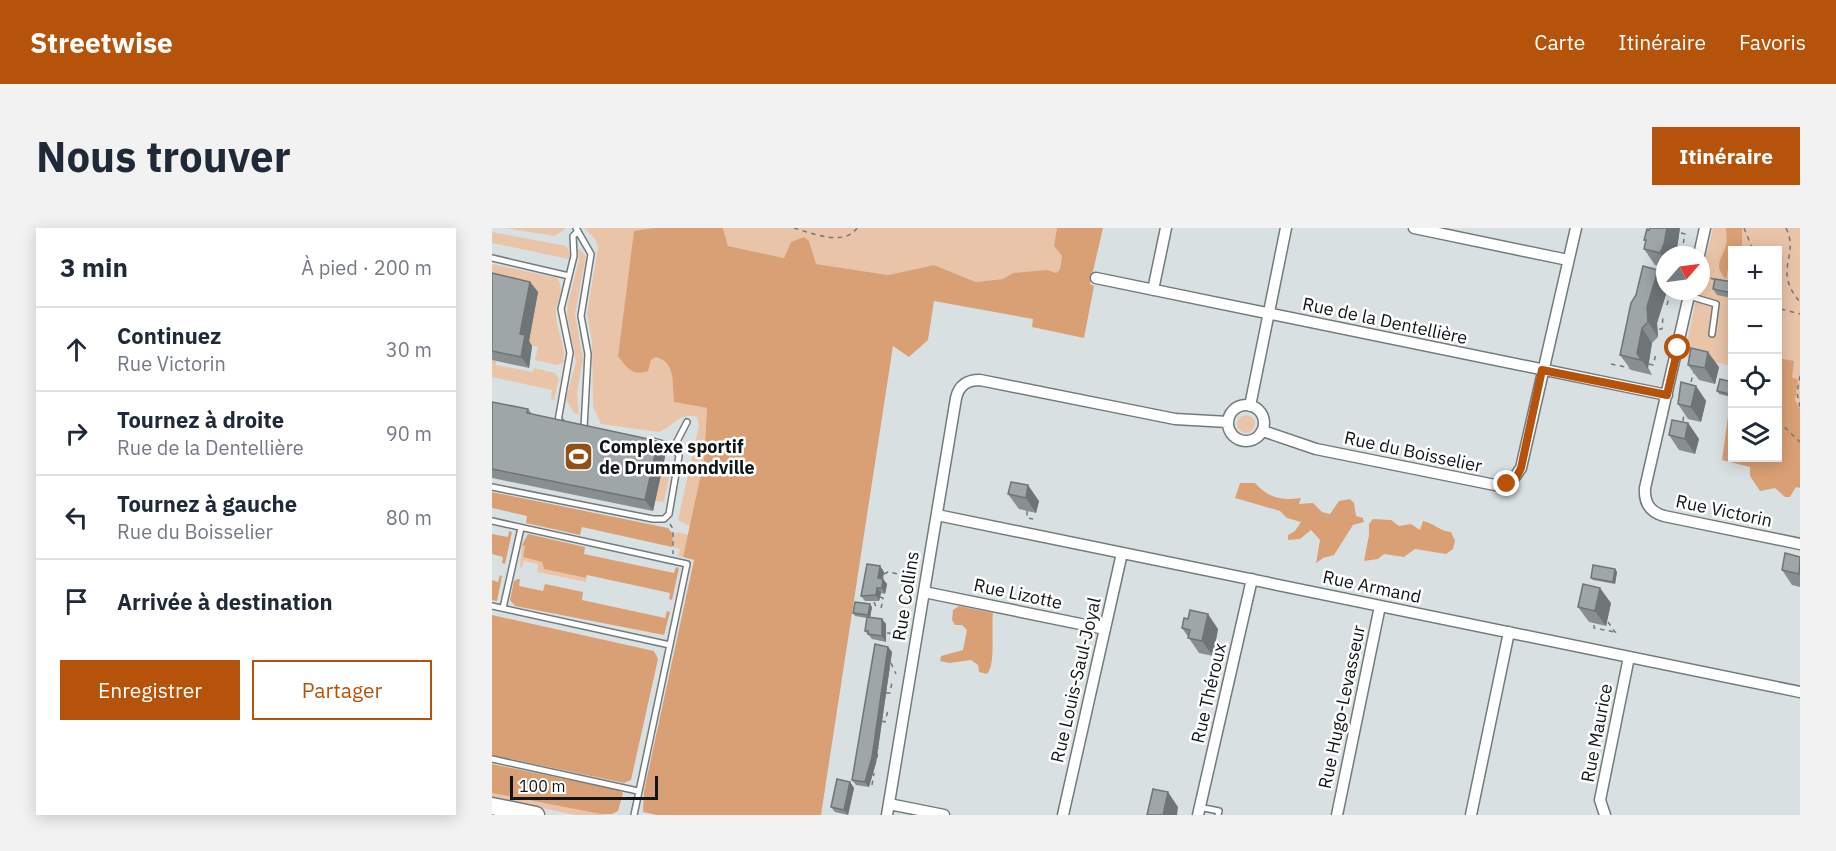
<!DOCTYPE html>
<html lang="fr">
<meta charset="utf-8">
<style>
body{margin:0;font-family:"IBM Plex Sans",sans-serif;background:#f2f2f3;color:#1f2937}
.controls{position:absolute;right:18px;top:18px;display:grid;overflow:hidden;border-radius:0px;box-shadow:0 3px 15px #0003}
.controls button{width:54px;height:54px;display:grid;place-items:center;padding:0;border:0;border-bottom:2px solid #e0e1e3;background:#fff;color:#1f2937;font:30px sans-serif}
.compass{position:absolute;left:1164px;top:18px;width:54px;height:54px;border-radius:50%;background:#fff;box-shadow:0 3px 15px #0003;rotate:62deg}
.scale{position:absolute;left:18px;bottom:15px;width:148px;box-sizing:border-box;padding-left:6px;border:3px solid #121516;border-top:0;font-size:16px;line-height:21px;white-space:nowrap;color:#121516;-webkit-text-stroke:4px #fff;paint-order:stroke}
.stop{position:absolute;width:18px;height:18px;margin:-14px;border:4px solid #b45309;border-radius:50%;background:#fff}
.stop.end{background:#b45309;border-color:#fff;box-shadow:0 2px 6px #0008}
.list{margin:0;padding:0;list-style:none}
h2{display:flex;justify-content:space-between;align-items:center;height:78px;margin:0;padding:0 24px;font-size:26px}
h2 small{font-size:20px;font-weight:400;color:#747a83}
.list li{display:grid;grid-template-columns:39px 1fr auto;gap:18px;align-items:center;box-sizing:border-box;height:84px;padding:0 24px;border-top:2px solid #e0e1e3}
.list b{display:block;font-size:22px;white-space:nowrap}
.list p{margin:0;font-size:20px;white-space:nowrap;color:#747a83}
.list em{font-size:20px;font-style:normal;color:#747a83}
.actions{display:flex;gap:12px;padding:18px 24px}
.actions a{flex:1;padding:14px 0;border:2px solid #b45309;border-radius:0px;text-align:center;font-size:21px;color:#b45309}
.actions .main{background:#b45309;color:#fff}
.icon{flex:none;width:33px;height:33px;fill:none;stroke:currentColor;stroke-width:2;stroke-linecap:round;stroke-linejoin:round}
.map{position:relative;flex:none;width:1308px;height:587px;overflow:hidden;border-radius:0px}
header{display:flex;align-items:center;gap:36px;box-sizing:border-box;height:84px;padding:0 30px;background:#b45309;color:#fff}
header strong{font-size:28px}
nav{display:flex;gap:33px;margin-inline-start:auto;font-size:21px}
.intro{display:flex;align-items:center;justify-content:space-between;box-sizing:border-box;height:144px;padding:0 36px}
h1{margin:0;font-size:42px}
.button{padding:15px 27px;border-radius:0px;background:#b45309;color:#fff;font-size:21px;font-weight:700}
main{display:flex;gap:36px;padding:0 36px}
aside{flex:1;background:#fff;border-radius:0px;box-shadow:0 3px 15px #0003}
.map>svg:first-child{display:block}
.green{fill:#eac4a9}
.forest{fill:#daa075}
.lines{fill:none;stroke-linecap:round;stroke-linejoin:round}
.lane-casing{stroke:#737a7c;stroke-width:8}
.street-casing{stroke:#737a7c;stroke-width:13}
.primary-casing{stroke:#737a7c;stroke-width:19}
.path{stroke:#73787a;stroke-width:1.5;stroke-dasharray:4.5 4.5;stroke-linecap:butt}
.lane{stroke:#fff;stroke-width:5}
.street{stroke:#fff;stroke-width:10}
.primary{stroke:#fff;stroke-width:16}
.wall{fill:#898f90}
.shaded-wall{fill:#6f7476}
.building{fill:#9fa6a8;stroke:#6f7476;stroke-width:1.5}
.route{stroke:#b45309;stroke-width:8}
.labels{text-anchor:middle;stroke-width:5;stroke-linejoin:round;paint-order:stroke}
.street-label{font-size:18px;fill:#121516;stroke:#fff}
.poi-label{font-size:18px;font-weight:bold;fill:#121516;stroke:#fff;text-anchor:start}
</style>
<header>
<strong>Streetwise</strong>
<nav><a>Carte</a><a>Itinéraire</a><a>Favoris</a></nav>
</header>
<div class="intro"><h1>Nous trouver</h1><a class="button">Itinéraire</a></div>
<main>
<aside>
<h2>3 min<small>À pied · 200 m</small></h2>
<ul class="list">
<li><svg class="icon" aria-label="ahead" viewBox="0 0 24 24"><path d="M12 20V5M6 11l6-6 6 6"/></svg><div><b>Continuez</b><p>Rue Victorin</p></div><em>30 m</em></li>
<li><svg class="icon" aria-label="right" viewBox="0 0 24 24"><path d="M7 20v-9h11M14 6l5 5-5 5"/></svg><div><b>Tournez à droite</b><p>Rue de la Dentellière</p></div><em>90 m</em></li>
<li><svg class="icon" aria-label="left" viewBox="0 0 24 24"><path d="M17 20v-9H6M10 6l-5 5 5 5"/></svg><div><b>Tournez à gauche</b><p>Rue du Boisselier</p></div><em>80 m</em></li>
<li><svg class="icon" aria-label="arrive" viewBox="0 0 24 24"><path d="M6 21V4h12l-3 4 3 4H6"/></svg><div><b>Arrivée à destination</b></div></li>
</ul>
<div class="actions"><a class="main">Enregistrer</a><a>Partager</a></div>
</aside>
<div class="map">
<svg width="1308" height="587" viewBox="0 0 1308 587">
<rect width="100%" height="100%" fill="#d9e0e2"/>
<!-- green -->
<path class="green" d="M13 0H74L63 8Z
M92 0H163L142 4 126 128 159 132 164 128C184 134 180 156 182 174L215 180 212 232 198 298 186 292 207 198 205 189C186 184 183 198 167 204L109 196 101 179 100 114 95 86 106 19 103 11Z
M231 0H565L562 18 570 28 568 41 563 45H521L511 51 484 54 442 37 396 47 323 36 320 25 299 14 292 30 236 18Z
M1221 0H1308V219L1286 199V22H1240V138L1192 128 1206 63H1209V50Z
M0 4 74 18 78 25 77 31 0 15Z
M86 20 94 28 83 86 91 131 85 165 87 187 82 185 74 171 84 134 75 86 76 75 87 32Z
M0 36 65 50C73 61 65 71 64 83 63 101 75 117 71 135L65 137 43 132 46 119 36 117 0 54Z
M0 132 4 133V137L41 144 42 140 63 145 67 150 62 172 59 171 60 162 0 149Z
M745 196a9 9 0 1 1 18 0a9 9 0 1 1-18 0Z
M171 234 180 236 172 274 163 273Z
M186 304 196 307 191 329 186 328 188 321 180 319 181 306Z
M30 317H33L31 329 50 334 52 341 94 350V354L45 344 46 336 32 333 30 340 28 339Z
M0 565 113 586 112 587H83L0 569Z"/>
<!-- forest -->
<path class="forest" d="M163 0H231L236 18 292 30 299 14 312 9 317 13 324 36 396 47 442 37 484 54 511 51 521 45 555 42 564 45 568 41 570 28 562 18 565 0H611L598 56 602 58 592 110 540 99 541 91 442 73 436 112 417 129 401 118 329 587H165L151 584 152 563 202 332 191 329 212 232 215 180 182 174C180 156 184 134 164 129L159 132 156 143C141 149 134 139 126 128L142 3Z
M1234 0H1250V22L1240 20 1234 51C1222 38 1228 34 1233 20 1236 14 1234 6 1234 0Z
M1286 130 1302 133 1300 149 1306 152 1303 172 1308 181V260L1304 259 1298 269H1293L1283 260 1268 263 1258 248V239L1230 232 1238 174 1240 175V230H1286Z
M748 255H763C776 270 790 273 809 270L807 276 821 275 830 284 838 286 847 273 858 271 862 275 864 288 871 290 872 294 861 297 842 327 831 330 824 335 828 312 819 302 808 311 796 312V307L803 303 809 294 795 290 788 283 743 270Z
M0 264 176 300 181 306 180 319 90 299 88 307 34 295 35 288 0 280Z
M881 291 899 292 907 298 919 296 928 302 931 293C942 295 947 303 959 304L963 313 961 321 954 326 923 321 912 329 892 326 886 331 872 333 877 307V296Z
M17 303 20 304 13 336 10 335 11 329 0 326V306L16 309Z
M36 306 93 319 92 326 182 345 184 339 187 340 180 372 177 371 178 365 95 347 94 350 52 341 50 334 31 329 33 318 30 317Z
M8 347 10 348 5 373 0 372V352L6 354Z
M26 351H28L27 358 51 363 53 356 91 364 90 372 173 390 175 383 178 384 172 407 23 378 18 372 22 353Z
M467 378 501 385C499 400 504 437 495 446L487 444 486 437 479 432 457 435 448 433 449 428 471 422 475 402 470 397H463L460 392 461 382Z
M0 387 162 423 166 431 139 552 132 555 0 527Z
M0 536 126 562 131 565 126 583 120 586H109L0 565Z"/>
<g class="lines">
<defs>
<path id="lane" d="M84 0 99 26 89 88 96 126 92 200
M0 30 77 48 69 81 78 125 66 193 69 194
M77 48 82 28 81 8 86 3
M1197 68 1224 76 1220 106
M182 219 195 194
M0 259 161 291H172L177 286 187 228 182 219 161 213
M0 293 195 336 142 587
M0 378 178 417
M11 380 29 300
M0 531 146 563
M707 579 727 583 726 587"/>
<path id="street" d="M922 0 1076 32
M1207 27 1213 0
M604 50 1175 167
M661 62 674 0
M1198 63 1153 260C1152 275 1158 284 1172 288L1308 316
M736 195a18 18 0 1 1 36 0a18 18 0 1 1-36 0Z
M758 178 794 0
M771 203 824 221 1003 257 1020 253 1029 240 1084 0
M445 287 1308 464
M432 364 613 401
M397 576 452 587
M395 587 464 170C467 157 475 152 488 152L683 191 736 194
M571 587 630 325
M706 587 760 351
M845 587 888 378
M979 587 1017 404
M1113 587 1108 572 1137 429"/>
<path id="primary" d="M0 578 44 587"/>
</defs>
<!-- lane casing -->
<use href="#lane" class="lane-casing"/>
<!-- street casing -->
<use href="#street" class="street-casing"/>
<!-- primary casing -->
<use href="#primary" class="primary-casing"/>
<!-- path -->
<path class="path" d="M302 0C320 5 352 19 365 0
M1252 0 1261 22
M1294 0C1308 29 1280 41 1308 74
M1189 5 1193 6 1191 17
M1210 48 1225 52
M1286 57 1288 74 1286 92
M1175 77 1178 65H1175
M1289 81 1308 86
M1167 101H1170L1171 89
M1119 136 1138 140
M1157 136 1161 137 1164 126
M1308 148 1305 165 1308 179
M1199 154 1202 143
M1191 193 1192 185
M1286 193 1308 214
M535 283V290L541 291
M178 296 181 301V326
M392 346 396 344 412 347
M388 369 391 370 389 381
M382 374 385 381
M1116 394 1123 404 1128 405
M1102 397V400L1123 404
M395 405H398V411
M722 424 724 429
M399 435 404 446
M394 465H398L400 454
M390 493 393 494 396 482
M385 530 386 520
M380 557 382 545"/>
<!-- lane -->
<use href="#lane" class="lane"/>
<!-- street -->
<use href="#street" class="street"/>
<!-- primary -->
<use href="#primary" class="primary"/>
</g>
<!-- wall -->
<path class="wall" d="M1188 0 1184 27H1173V39L1163 37 1152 21 1154 15 1152 12 1157 2Z
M1166 42 1173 52V63H1175L1165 95 1166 109 1160 115 1156 140 1160 147 1139 142 1128 127Z
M0 45 38 54 46 64 37 113 40 118 37 140 0 132Z
M1240 54V70L1225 67 1221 61Z
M1196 137 1227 139 1223 156 1207 152Z
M1240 154V163L1239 169 1227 166 1225 163Z
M1204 158 1214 173 1209 194 1196 191 1186 176Z
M0 174 36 181 40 186 166 213 174 224 161 283 0 250Z
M1196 195 1207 211 1203 226 1187 222 1177 207Z
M516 266 547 273 544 285 527 281Z
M1308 329V359L1300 357 1290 342Z
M388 338 392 344 391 351 395 356 393 366 389 365 387 373H373L369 368Z
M1123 341 1125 344 1123 356 1101 352 1099 350Z
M1119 375 1114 398 1097 394 1086 379Z
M380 379 378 389 390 391 394 396V414L380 411 373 403 375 390 363 388 361 385Z
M690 400 726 401 721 428 707 425Z
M396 419 400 424 384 535 377 559 364 557 360 552Z
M358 554 362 560 356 587 343 584 339 579Z"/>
<!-- shaded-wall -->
<path class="shaded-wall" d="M1175 0H1188L1184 27H1173V32L1168 25Z
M1166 42 1173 52V63H1175L1165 95 1166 109 1156 94 1155 79Z
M38 54 46 64 37 113 40 118 37 140 29 129 28 106Z
M1150 100 1160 115 1156 140 1160 147 1145 125Z
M1216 124 1227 139 1223 156 1213 140Z
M1240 154V163L1239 169 1237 166Z
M1204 158 1214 173 1209 194 1199 179Z
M1196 195 1207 211 1203 226 1193 211Z
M166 213 174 224 161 283 153 272Z
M536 257 547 273 544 285 534 270Z
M388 338 392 344 390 355 386 350Z
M1123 341 1125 344 1123 356 1121 354Z
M391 351 395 356 393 366 390 360Z
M385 360 389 365 387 373 384 367Z
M1108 360 1119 375 1114 398 1103 383Z
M378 376 380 379 378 390 376 387Z
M716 386 726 401 721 428 710 413Z
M390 391 394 396V414L390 408Z
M396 419 400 424 384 535 377 559 373 554Z
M358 554 362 560 356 587 352 582Z
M676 564 686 579 685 587H671Z"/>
<!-- building -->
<path class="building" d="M1158 0H1175L1172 16 1168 25 1152 21 1154 12H1152L1155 1 1157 2Z
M1151 38 1166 42 1155 79 1156 94 1150 100 1145 125 1149 132 1128 127 1139 75 1144 67Z
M0 45 38 54 28 106 33 107 29 129 0 123Z
M1223 51 1240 54V65L1221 61Z
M1199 120 1216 124 1213 140 1196 137Z
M1228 151 1240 154 1237 166 1225 163Z
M1189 154 1204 158 1199 179 1186 176Z
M0 174 36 181 35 185 166 213 153 272 0 241Z
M1180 192 1196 195 1193 211 1177 207Z
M519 254 536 257 534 270 516 266Z
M1293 325 1308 329 1307 346 1290 342Z
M375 336 388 338 386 350 391 351 390 360H385L384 367 369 368Z
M1101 337 1123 341 1121 354 1099 350Z
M1091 356 1108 360 1103 383 1086 379Z
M363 374 378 376 376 387 361 385Z
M698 382 716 386 710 413 696 410 698 402 690 400 692 390 696 391Z
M375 389 390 391V408L376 406V403H373Z
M383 416 396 419 380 529 373 554 360 552Z
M345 551 358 554 352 582 339 579Z
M661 561 676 564 671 587H655Z"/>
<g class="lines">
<!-- route -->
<path class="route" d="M1015 256 1024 250 1029 240 1050 142 1175 167 1186 120"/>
</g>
<!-- icons -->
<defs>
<symbol id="stadium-square" viewBox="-11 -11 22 22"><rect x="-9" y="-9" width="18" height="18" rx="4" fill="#905118" stroke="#fff"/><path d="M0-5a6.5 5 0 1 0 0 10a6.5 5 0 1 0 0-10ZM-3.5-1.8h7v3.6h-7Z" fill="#fff"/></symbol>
</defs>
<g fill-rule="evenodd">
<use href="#stadium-square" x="70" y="212" width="33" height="33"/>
</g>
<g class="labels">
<!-- street labels -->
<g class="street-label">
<text transform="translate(893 93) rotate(12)" y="6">Rue de la Dentellière</text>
<text transform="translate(921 224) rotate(12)" y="6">Rue du Boisselier</text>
<text transform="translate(1232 283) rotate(12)" y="6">Rue Victorin</text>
<text transform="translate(880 359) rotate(12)" y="6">Rue Armand</text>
<text transform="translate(526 366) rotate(12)" y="6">Rue Lizotte</text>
<text transform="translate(414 368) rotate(-81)" y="6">Rue Collins</text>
<text transform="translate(584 452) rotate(-77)" y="6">Rue Louis-Saul-Joyal</text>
<text transform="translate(717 465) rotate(-77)" y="6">Rue Théroux</text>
<text transform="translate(850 479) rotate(-78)" y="6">Rue Hugo-Levasseur</text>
<text transform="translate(1105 505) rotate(-79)" y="6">Rue Maurice</text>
</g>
<!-- poi labels -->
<g class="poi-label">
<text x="107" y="225">Complexe sportif<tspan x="107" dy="21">de Drummondville</tspan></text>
</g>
</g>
</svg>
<div class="controls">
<button>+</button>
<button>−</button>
<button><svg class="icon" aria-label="locate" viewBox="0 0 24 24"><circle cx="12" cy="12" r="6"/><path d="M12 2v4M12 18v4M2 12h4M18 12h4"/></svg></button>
<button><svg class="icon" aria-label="layers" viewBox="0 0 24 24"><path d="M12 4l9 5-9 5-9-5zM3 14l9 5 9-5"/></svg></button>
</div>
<svg class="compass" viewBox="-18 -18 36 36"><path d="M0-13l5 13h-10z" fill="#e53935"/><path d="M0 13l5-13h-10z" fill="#747a83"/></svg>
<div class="scale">100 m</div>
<div class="stop" style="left:1186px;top:120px"></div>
<div class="stop end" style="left:1015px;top:256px"></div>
</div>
</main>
